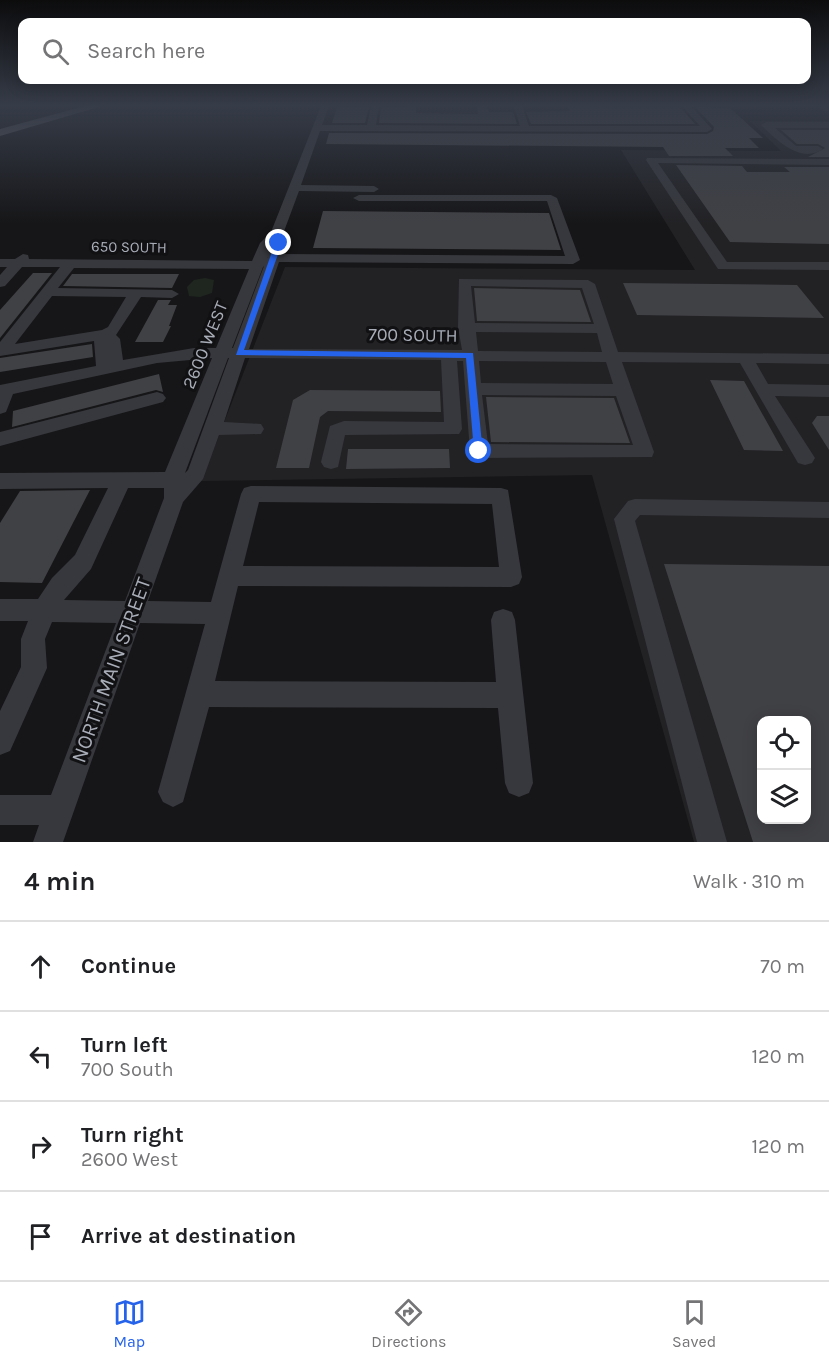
<!DOCTYPE html>
<meta charset="utf-8">
<style>
body{margin:0;font-family:Karla,sans-serif;background:#f2f2f2;color:#202124}
.controls{position:absolute;right:18px;bottom:18px;display:grid;overflow:hidden;border-radius:12px;box-shadow:0 3px 15px #0003}
.controls button{width:54px;height:54px;display:grid;place-items:center;padding:0;border:0;border-bottom:2px solid #e0e0e0;background:#fff;color:#202124;font:30px sans-serif}
.stop{position:absolute;width:18px;height:18px;margin:-14px;border:4px solid #2563eb;border-radius:50%;background:#fff}
.stop.end{background:#2563eb;border-color:#fff;box-shadow:0 2px 6px #0008}
.list{margin:0;padding:0;list-style:none}
h2{display:flex;justify-content:space-between;align-items:center;height:78px;margin:0;padding:0 24px;font-size:26px}
h2 small{font-size:20px;font-weight:400;color:#757577}
.list li{display:grid;grid-template-columns:39px 1fr auto;gap:18px;align-items:center;box-sizing:border-box;height:90px;padding:0 24px;border-top:2px solid #e0e0e0}
.list b{display:block;font-size:22px;white-space:nowrap}
.list p{margin:0;font-size:20px;white-space:nowrap;color:#757577}
.list em{font-size:20px;font-style:normal;color:#757577}
.icon{flex:none;width:33px;height:33px;fill:none;stroke:currentColor;stroke-width:2;stroke-linecap:round;stroke-linejoin:round}
.map{position:relative;flex:none;width:829px;height:842px;overflow:hidden}
.search{position:absolute;background:#fff;box-shadow:0 3px 15px #0003;left:18px;right:18px;top:18px;height:66px;display:flex;align-items:center;gap:15px;box-sizing:border-box;padding:0 21px;border-radius:12px;color:#757577;font-size:22px}
.sheet{height:438px;background:#fff}
nav{display:flex;justify-content:space-around;align-items:center;box-sizing:border-box;height:84px;border-top:2px solid #e0e0e0;background:#fff;font-size:16px;color:#757577}
nav a{display:grid;justify-items:center;gap:3px}
nav .on{color:#2563eb}
.map>svg:first-child{display:block}
.built{fill:#222225;fill-rule:evenodd}
.green{fill:#1e261f}
.building{fill:#404145;fill-rule:evenodd}
.lines{fill:none;stroke-linecap:round;stroke-linejoin:round}
.minor{fill:#37383d;fill-rule:evenodd}
.major{fill:#53555c;fill-rule:evenodd}
.route{fill:#2563eb}
.labels{text-anchor:middle;stroke-width:6;stroke-linejoin:round;paint-order:stroke}
.far-street-label{font-size:15px;fill:#a8adb8;stroke:#111113}
.street-label{font-size:18px;fill:#a8adb8;stroke:#111113}
.near-street-label{font-size:21px;fill:#a8adb8;stroke:#111113}
</style>
<div class="map">
<svg width="829" height="842" viewBox="0 0 829 842">
<rect width="100%" height="100%" fill="#161618"/>
<!-- built -->
<path class="built" d="M750 121H829V842H694L592 475 201 481 285 267 695 270 621 150 781 151ZM762 720H806V820H762Z"/>
<!-- green -->
<path class="green" d="M205 278 214 280 212 293 200 297 189 296 187 287 194 280Z"/>
<!-- building -->
<path class="building" d="M416 106V113L478 114 477 106H487L489 112H513L517 124 379 123 381 107Z
M567 106 680 107 695 124H531L526 112 570 111Z
M337 107H369L365 123H332Z
M695 107 730 108 763 138H749L759 148H725L733 156H669L663 147 326 144 329 133 707 134 713 131 714 127Z
M781 130H829V157H808L825 148 818 144H797Z
M676 165 742 166 747 172H790L784 167H829V244L730 242Z
M323 211 549 213 561 250 313 248Z
M33 273H52L0 338V310Z
M72 274H179L172 288 63 286Z
M623 283 797 285 824 318 637 315Z
M474 288 580 290 591 322 477 321Z
M158 300H171L168 305H177L169 326H171L163 342H135Z
M92 344 93 357 0 372V358Z
M159 374 163 392 156 390 12 427 13 411Z
M710 380 744 381 783 451 744 450Z
M310 390 440 391 441 412 328 411 320 417 309 468H276L293 400Z
M486 397 614 398 630 443 491 442Z
M817 416H829V450L812 423Z
M348 449H449L450 468 346 469Z
M90 490 42 583 0 582V523L20 491Z
M664 564 829 566V842H753ZM762 720H807V819H762Z"/>
<g class="lines">
<!-- minor -->
<path class="minor" d="M321 106H329L322 125H367L371 106H379L376 125 520 126 514 106H522L529 126H700L682 106H691L712 129 707 132 320 131 301 185 374 186 379 189 374 192 299 191 283 234 272 245 267 258 272 245 277 244 283 248 281 254 565 256 547 201H359L353 198 359 195H551L557 198 580 260 573 264 279 262 249 349 462 350 458 327 459 279 588 280 595 284 618 352 829 354V364L756 363 768 384 829 385V397L775 396 815 458 812 463 805 465 798 463 740 363 622 362 654 452 652 457 479 458 472 456 470 451 463 361H457L462 429 459 434 345 435 338 467 331 469 324 467 321 462 330 426 344 421 444 422 441 360 245 358 224 422 261 424 264 429 261 434 219 435 203 479 183 502 148 601 211 602 241 494 244 488 251 486 501 488 508 490 522 577 519 584 511 587 238 586 215 681 496 682 491 620 494 612 503 609 512 612 515 620 533 783 529 793 519 797 509 793 505 783 498 708 209 707 183 802 173 807 163 802 158 792 205 624 140 623 63 842H33L39 825H0V795H51L116 623 52 622 45 639 47 668 10 751 0 755V711L21 667V639L28 621H0V599H38L52 578 75 555 108 488 0 489V473L165 472 212 358 157 363 13 394 6 412 0 414V385L96 366 94 341 0 356V342L60 267H22L5 286 0 287V275L7 267H0V259H15L23 254 28 255 29 259 252 261 260 243 271 232ZM264 266 233 348H232L263 267ZM74 268 249 269 216 348H194L123 360 120 339 116 335 141 297 172 298 179 294 172 290 58 288ZM471 286 582 288 594 324 475 323ZM52 296 126 297 108 327 102 330 15 344ZM476 332 597 333 602 352 478 351ZM229 358 188 470 185 473 228 358ZM479 361 606 362 613 384 481 383ZM482 395 616 396 633 445 488 444ZM128 488H164V498L125 601 64 600 91 569ZM259 502 492 504 499 567 243 566Z
M817 106H827L829 114Z
M766 122H829V128H775L796 146H818L823 149C801 164 778 141 763 127L761 125Z
M647 158 829 159V165L658 163 727 262H829V270L718 269 646 160Z
M157 392 163 394 166 398 163 402 0 446V432Z
M635 499 829 502V518L640 515 635 521 727 842H697L614 519 628 501Z"/>
<!-- major -->
<path class="major" d="M85 106H102L0 136V129Z"/>
</g>
<!-- sky -->
<linearGradient id="sky" x2="0" y2="1"><stop stop-color="#0c0c0d"/><stop offset="0.47" stop-color="#363c48"/><stop offset="1" stop-color="#363c48" stop-opacity="0"/></linearGradient>
<rect width="829" height="224" fill="url(#sky)"/>
<!-- route -->
<path class="route" d="M279 241 282 243 244 350 473 353 483 454 479 455 474 451 466 358 236 355 275 243Z"/>
<g class="labels">
<!-- far-street labels -->
<g class="far-street-label">
<text transform="translate(129 247) rotate(1)" y="5">650 SOUTH</text>
</g>
<!-- street labels -->
<g class="street-label">
<text transform="translate(413 335) rotate(1)" y="6">700 SOUTH</text>
<text transform="translate(205 345) rotate(-68)" y="6">2600 WEST</text>
</g>
<!-- near-street labels -->
<g class="near-street-label">
<text transform="translate(111 670) rotate(-70)" y="7">NORTH MAIN STREET</text>
</g>
</g>
</svg>
<div class="controls">
<button><svg class="icon" aria-label="locate" viewBox="0 0 24 24"><circle cx="12" cy="12" r="6"/><path d="M12 2v4M12 18v4M2 12h4M18 12h4"/></svg></button>
<button><svg class="icon" aria-label="layers" viewBox="0 0 24 24"><path d="M12 4l9 5-9 5-9-5zM3 14l9 5 9-5"/></svg></button>
</div>
<div class="stop" style="left:479px;top:451px"></div>
<div class="stop end" style="left:279px;top:243px"></div>
<div class="search"><svg class="icon" aria-label="search" viewBox="0 0 24 24"><circle cx="10" cy="10" r="6"/><path d="M15 15l6 6"/></svg>Search here</div>
</div>
<section class="sheet">
<h2>4 min<small>Walk · 310 m</small></h2>
<ul class="list">
<li><svg class="icon" aria-label="ahead" viewBox="0 0 24 24"><path d="M12 20V5M6 11l6-6 6 6"/></svg><div><b>Continue</b></div><em>70 m</em></li>
<li><svg class="icon" aria-label="left" viewBox="0 0 24 24"><path d="M17 20v-9H6M10 6l-5 5 5 5"/></svg><div><b>Turn left</b><p>700 South</p></div><em>120 m</em></li>
<li><svg class="icon" aria-label="right" viewBox="0 0 24 24"><path d="M7 20v-9h11M14 6l5 5-5 5"/></svg><div><b>Turn right</b><p>2600 West</p></div><em>120 m</em></li>
<li><svg class="icon" aria-label="arrive" viewBox="0 0 24 24"><path d="M6 21V4h12l-3 4 3 4H6"/></svg><div><b>Arrive at destination</b></div></li>
</ul>
</section>
<nav>
<a class="on"><svg class="icon" aria-label="map" viewBox="0 0 24 24"><path d="M3 6l6-2 6 2 6-2v14l-6 2-6-2-6 2zM9 4v14M15 6v14"/></svg>Map</a>
<a><svg class="icon" aria-label="directions" viewBox="0 0 24 24"><path d="M12 3l9 9-9 9-9-9zM9 14v-3h6M13 9l2 2-2 2"/></svg>Directions</a>
<a><svg class="icon" aria-label="saved" viewBox="0 0 24 24"><path d="M7 4h10v16l-5-4-5 4z"/></svg>Saved</a>
</nav>
